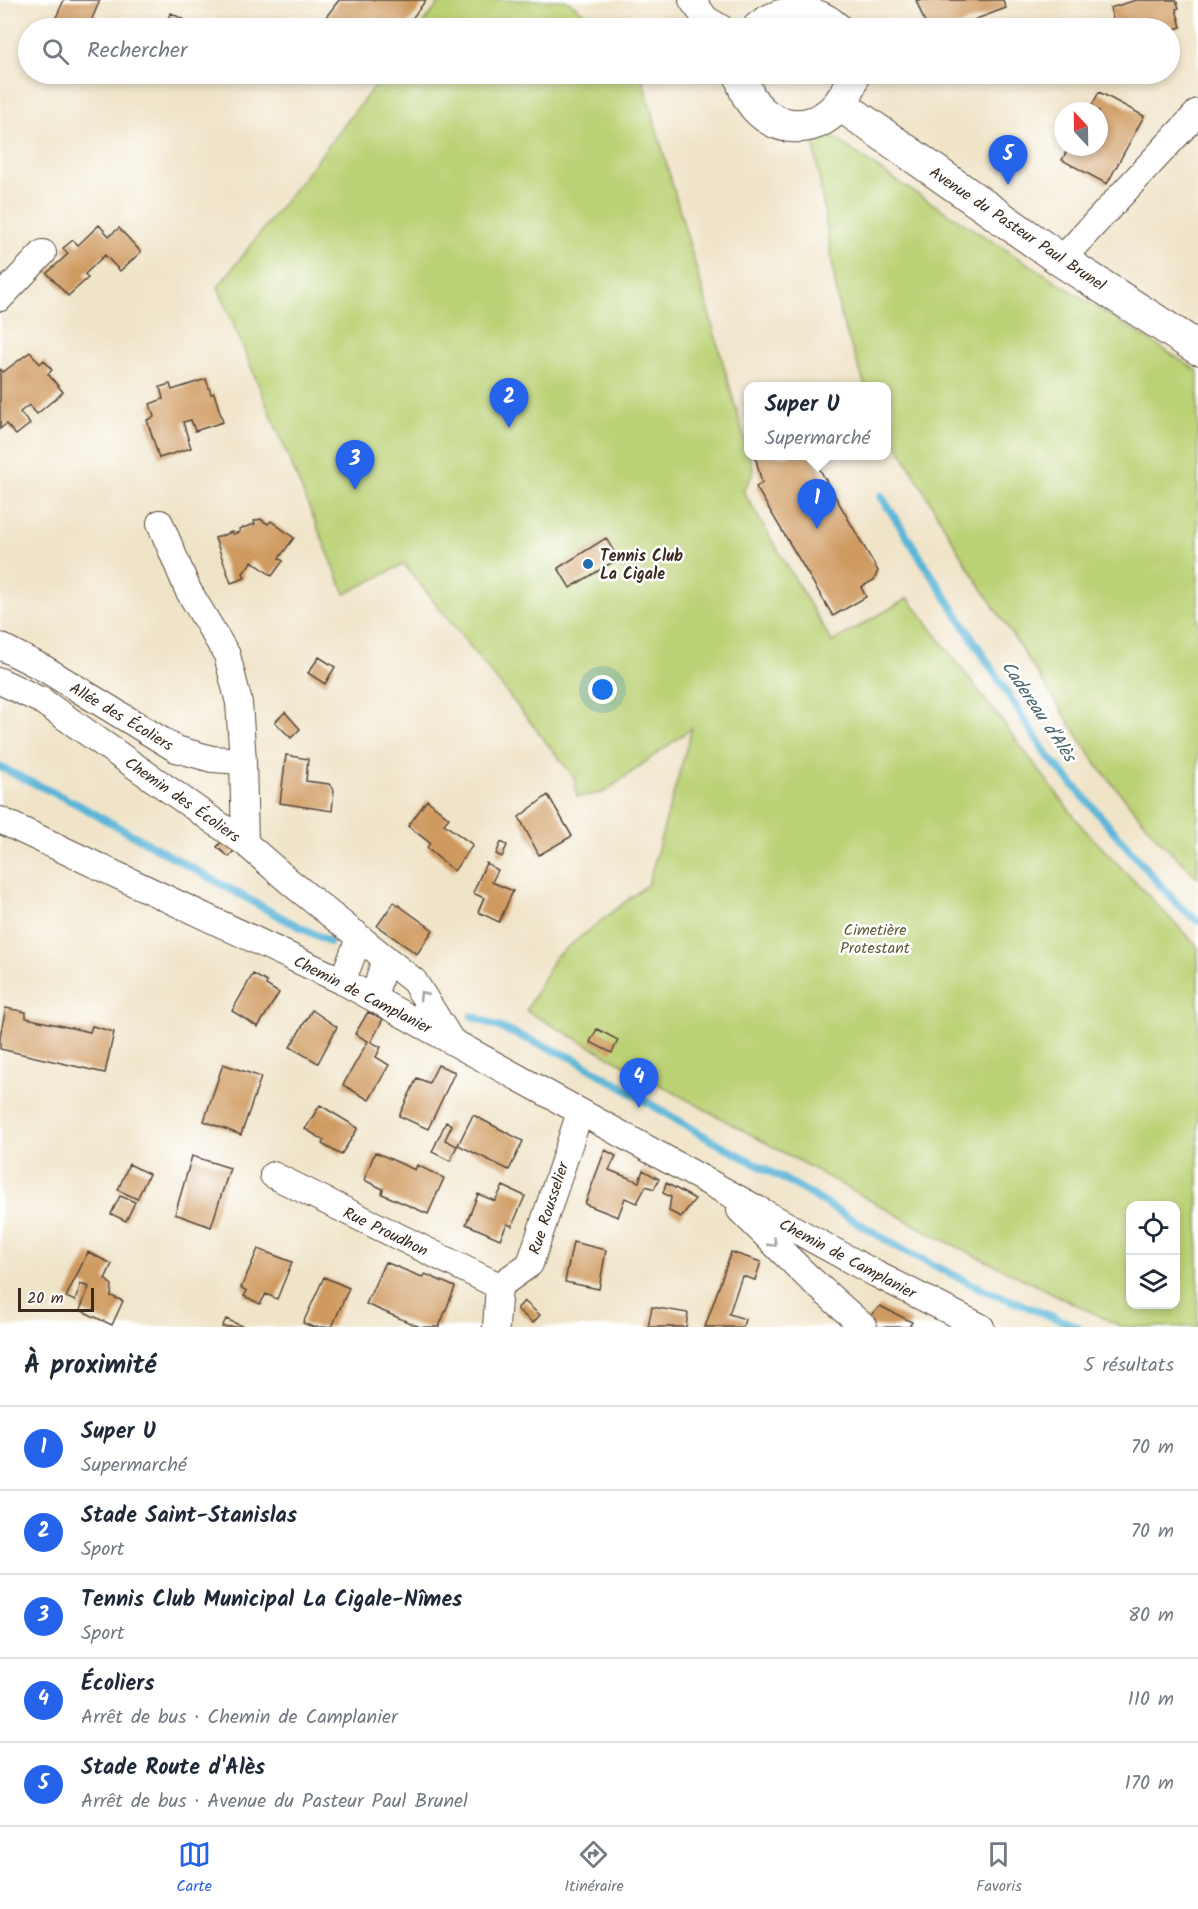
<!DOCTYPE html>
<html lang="fr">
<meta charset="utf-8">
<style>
body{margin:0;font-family:Kalam,sans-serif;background:#f2f2f3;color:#1f2937}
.controls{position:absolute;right:18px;bottom:18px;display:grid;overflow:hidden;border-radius:12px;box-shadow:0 3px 9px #0003}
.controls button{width:54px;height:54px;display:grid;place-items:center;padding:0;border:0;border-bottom:2px solid #e0e1e3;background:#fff;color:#1f2937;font:30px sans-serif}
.compass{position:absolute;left:1054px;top:102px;width:54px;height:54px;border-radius:50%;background:#fff;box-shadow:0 3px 9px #0003;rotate:338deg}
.scale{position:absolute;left:18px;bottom:15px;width:76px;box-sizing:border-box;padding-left:6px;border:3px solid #3b2a1e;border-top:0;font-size:16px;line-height:21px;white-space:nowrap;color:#3b2a1e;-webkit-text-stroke:4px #fff;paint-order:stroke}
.you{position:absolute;left:603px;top:690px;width:21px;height:21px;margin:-15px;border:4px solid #fff;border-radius:50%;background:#1a73e8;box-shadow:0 0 0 9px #1a73e833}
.badge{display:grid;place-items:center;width:39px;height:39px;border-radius:50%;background:#2563eb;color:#fff;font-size:20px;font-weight:700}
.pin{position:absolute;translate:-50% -50px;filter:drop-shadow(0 2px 3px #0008)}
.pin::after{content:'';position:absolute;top:32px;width:21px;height:18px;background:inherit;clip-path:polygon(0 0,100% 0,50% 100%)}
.popup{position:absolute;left:744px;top:382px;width:147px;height:78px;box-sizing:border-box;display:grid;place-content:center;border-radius:12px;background:#fff;filter:drop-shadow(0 2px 4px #0005);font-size:20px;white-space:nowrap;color:#747a83}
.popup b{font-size:22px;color:#1f2937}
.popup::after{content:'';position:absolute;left:50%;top:100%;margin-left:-12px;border:12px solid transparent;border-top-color:#fff}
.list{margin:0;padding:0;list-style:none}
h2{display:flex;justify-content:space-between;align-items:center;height:78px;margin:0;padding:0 24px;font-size:26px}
h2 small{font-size:20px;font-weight:400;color:#747a83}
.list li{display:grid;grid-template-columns:39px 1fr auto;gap:18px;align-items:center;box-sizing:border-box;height:84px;padding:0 24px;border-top:2px solid #e0e1e3}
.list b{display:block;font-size:22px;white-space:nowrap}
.list p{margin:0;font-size:20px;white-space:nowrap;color:#747a83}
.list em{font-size:20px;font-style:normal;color:#747a83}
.icon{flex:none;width:33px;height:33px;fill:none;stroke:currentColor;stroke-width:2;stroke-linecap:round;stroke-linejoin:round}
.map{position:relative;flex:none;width:1198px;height:1327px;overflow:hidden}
.search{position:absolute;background:#fff;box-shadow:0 3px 9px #0003;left:18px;right:18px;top:18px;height:66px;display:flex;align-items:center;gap:15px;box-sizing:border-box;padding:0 21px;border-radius:33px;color:#747a83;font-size:22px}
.sheet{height:498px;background:#fff}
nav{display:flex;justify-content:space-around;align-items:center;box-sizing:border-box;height:84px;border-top:2px solid #e0e1e3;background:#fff;font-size:16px;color:#747a83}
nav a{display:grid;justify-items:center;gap:3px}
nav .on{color:#2563eb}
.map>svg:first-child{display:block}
.green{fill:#bbd175;stroke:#7b7e4a;stroke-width:1.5;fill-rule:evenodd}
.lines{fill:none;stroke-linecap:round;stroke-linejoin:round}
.stream{stroke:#5ab5d7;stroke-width:8}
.building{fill:#cf9a5e}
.minor-casing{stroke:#564638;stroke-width:28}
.major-casing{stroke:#564638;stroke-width:35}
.minor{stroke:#fff;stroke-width:26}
.major{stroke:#fff;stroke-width:33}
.oneway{stroke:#a79f9a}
.poi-dot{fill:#1f6fb2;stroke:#fff;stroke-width:2}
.labels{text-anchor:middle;stroke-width:5;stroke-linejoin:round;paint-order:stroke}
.street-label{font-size:16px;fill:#3b2a1e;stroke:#fff}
.poi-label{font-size:16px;font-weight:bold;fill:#3b2a1e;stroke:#fff;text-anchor:start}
.park-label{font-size:16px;fill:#615c38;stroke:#fff}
.water-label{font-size:18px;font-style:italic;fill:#476268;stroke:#fff}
</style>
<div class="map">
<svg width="1198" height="1327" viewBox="0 0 1198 1327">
<rect width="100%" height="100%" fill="#fff"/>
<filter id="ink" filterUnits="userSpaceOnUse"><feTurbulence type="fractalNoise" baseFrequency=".0167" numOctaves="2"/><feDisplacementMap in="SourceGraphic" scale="12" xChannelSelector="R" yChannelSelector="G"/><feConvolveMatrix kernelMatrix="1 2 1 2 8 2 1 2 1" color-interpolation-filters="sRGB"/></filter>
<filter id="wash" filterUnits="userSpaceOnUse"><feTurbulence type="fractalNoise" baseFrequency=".008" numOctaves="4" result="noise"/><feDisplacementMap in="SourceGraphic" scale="24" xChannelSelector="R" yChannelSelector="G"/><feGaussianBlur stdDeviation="1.35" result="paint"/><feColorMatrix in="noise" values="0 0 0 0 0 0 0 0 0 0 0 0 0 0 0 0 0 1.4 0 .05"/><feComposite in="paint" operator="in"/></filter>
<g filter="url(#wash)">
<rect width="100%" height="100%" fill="#f0e4c8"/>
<!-- green -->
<path class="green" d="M442 0H566L585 13 599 28H419Z
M384 74H641L754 472 743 491 832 642 908 598 1083 828 1198 947V1327H1122L935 1236 526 1011 555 957 648 884 692 728 603 793 577 797 574 777 404 564 345 594 218 287ZM1130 1206H1176V1304H1130Z
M826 132 892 178 1198 371V878L1158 839 1097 765 966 564 886 425V386H865L840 314 814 144Z"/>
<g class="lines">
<!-- stream -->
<path class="stream" d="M881 496 1047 755 1178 905 1198 921
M0 767 75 803 286 920 330 942
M472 1016 573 1058 704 1136 800 1188 903 1250 980 1288 1078 1327"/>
</g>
<g id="blocks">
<!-- building -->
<path class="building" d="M64 0H100L88 28H69L54 22Z
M339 0H426L405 28H322L319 26Z
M916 0H1003L1006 8 952 28H927Z
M1136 0H1176L1179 8 1176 9 1181 27 1170 30V28H1119L1118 26H1115L1110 8Z
M171 13 194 25 192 28H163Z
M1099 92 1144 116 1107 184 1062 160 1069 147H1099V111H1089Z
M99 225 109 236 119 228 141 252 120 271 105 255 85 274 88 278 68 296 47 273 68 254 63 248 73 240 78 245Z
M30 352 40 364 44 360 52 370 48 374 63 392 37 414 29 405 20 412 30 424 16 435 6 424 0 429V369L3 372Z
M206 379 211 394 214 393 223 422 195 431 191 420 183 422 191 448 159 458 147 420 154 417 150 404 163 399 160 387 170 384 172 390Z
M755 456H812L878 571 874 580 861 587 866 597 833 616 756 487 762 483Z
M260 519 268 524 271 521 294 538 279 558 283 561 272 576 252 561 243 573 245 578 231 583 215 538 232 532 233 534 240 532 239 529 255 524 254 521Z
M606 538 618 559 570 588 558 568Z
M319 657 335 667 325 684 308 673Z
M285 712 300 729 291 738 275 722Z
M286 755 308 759 306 781 329 784 334 790 332 811 280 803Z
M548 795 572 836 539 855 519 817Z
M427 800 449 818 444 824 473 845 454 871 427 848 430 843 408 826Z
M224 839 235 849 229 857 217 847Z
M501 842 507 845 502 857 496 854Z
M486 863 498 870 492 882 513 891 499 922 478 912 484 898 473 893Z
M394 902 433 930 417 954 377 926Z
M253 974 267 982 266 985 279 993 258 1027 232 1011Z
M6 1008 26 1012V1018L90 1032 92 1026 114 1032 105 1073 0 1049V1036Z
M312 1010 337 1027 318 1063 290 1047Z
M368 1012 383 1019 371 1042 381 1047 376 1057 389 1065 369 1100 343 1085 368 1041 355 1034Z
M597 1029 618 1040 612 1053 590 1042Z
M223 1064 261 1077 241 1135 204 1121Z
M438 1065 455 1072 428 1129 399 1116 417 1078 429 1083Z
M320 1105 358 1128 341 1155 322 1144 324 1140 305 1129Z
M473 1115 523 1141 509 1170 458 1145Z
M446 1122 452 1125 445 1140 457 1146 450 1161 432 1152Z
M605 1150 616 1156 609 1170 639 1182 643 1170 659 1179 654 1189 646 1186 637 1203 625 1198 618 1217 585 1204Z
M375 1152 415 1170 417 1165 444 1178 428 1214 382 1194 383 1189 364 1180Z
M192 1156 230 1168 211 1227 175 1214Z
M129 1164 149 1174 137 1199 118 1190Z
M666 1183 695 1199 681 1217 669 1211 671 1197 663 1193Z
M503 1186 525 1196 512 1226 507 1224 500 1239 466 1224 478 1194 495 1201Z
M120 1196 135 1202 126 1221 111 1214Z
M573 1242 606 1250 599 1289 565 1282Z
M258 1249 292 1262 277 1299 266 1294 260 1304 244 1296 247 1291 241 1288Z
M88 1252 112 1264 105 1279 112 1285 111 1296 123 1301 112 1325 80 1310 89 1287 81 1284 75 1301 66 1297Z
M731 1252 761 1262 755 1280 742 1276 729 1314 745 1319 743 1327H705Z
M385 1262 417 1275 423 1277 425 1274 455 1287 439 1327H420L366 1304Z
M324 1277 349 1288 332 1327H313L303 1323Z
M524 1301 540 1315 533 1323 517 1309Z
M880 1306 912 1322 909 1327H873L866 1321Z
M652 1307 688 1313 686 1327H648Z
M226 1319 244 1327H222Z"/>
</g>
</g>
<g filter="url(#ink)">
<use href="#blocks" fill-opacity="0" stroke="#564638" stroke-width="1.5"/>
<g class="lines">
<defs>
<path id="minor" d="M692 0 706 19 721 28
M1061 260 1198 112
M0 298 43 253
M160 523 188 590 227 655 239 703 243 761
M0 646 45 669 176 749 212 759 243 761 245 843
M0 681 42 701 245 843 290 882 385 958 374 998
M0 820 342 981 874 1273 981 1327
M385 958 414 981 449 1037
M342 981 357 944 355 933
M273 1175 499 1286
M740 1210 807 1276 864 1327
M496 1327 499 1286 530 1264 580 1112"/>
<path id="major" d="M759 28C782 10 813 8 835 28
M741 74C754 143 838 143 853 74
M841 105 1061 260 1198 348"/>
</defs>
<!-- minor casing -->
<use href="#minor" class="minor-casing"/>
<!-- major casing -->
<use href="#major" class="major-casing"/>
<!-- minor -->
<use href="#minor" class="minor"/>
<!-- major -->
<use href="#major" class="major"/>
</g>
<!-- one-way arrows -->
<defs><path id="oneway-chevron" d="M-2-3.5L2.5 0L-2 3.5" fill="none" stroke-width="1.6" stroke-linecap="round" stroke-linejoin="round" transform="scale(1.5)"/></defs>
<g class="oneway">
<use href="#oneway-chevron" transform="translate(423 995) rotate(-122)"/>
<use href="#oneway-chevron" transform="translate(773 1243) rotate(44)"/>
</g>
</g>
<!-- markers -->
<circle class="poi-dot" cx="588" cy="564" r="6"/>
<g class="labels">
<!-- street labels -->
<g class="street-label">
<text transform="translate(1018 228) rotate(34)" y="6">Avenue du Pasteur Paul Brunel</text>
<text transform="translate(122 716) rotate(31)" y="6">Allée des Écoliers</text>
<text transform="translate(183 799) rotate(35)" y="6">Chemin des Écoliers</text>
<text transform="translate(363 994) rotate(27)" y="6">Chemin de Camplanier</text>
<text transform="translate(548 1208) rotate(-72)" y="6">Rue Rousselier</text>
<text transform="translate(386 1231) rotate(26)" y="6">Rue Proudhon</text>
<text transform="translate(848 1258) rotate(28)" y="6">Chemin de Camplanier</text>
</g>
<!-- poi labels -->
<g class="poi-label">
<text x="600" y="561">Tennis Club<tspan x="600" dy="18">La Cigale</tspan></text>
</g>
<!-- park labels -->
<g class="park-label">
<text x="875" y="935">Cimetière<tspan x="875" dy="18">Protestant</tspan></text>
</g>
<!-- water labels -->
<g class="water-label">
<text transform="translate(1039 711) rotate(56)" y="6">Cadereau d'Alès</text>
</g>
</g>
</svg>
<div class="controls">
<button><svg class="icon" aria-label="locate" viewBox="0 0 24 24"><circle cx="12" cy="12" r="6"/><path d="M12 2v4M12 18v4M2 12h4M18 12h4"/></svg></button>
<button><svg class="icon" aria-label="layers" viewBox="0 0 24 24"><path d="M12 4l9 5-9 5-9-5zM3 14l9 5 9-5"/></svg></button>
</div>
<svg class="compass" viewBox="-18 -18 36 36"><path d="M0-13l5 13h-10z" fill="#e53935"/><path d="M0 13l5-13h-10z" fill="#747a83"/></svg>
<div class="scale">20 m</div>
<div class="you"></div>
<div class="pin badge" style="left:817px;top:529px">1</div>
<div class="popup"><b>Super U</b>Supermarché</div>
<div class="pin badge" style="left:509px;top:428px">2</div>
<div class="pin badge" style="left:355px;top:490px">3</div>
<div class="pin badge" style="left:639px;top:1108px">4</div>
<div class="pin badge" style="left:1008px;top:185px">5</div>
<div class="search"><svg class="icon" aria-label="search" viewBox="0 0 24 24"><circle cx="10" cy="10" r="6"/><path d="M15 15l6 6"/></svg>Rechercher</div>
</div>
<section class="sheet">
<h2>À proximité<small>5 résultats</small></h2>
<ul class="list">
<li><span class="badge">1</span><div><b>Super U</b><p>Supermarché</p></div><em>70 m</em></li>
<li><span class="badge">2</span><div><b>Stade Saint-Stanislas</b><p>Sport</p></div><em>70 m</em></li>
<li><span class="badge">3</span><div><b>Tennis Club Municipal La Cigale-Nîmes</b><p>Sport</p></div><em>80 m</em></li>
<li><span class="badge">4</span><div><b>Écoliers</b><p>Arrêt de bus · Chemin de Camplanier</p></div><em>110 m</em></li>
<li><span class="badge">5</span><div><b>Stade Route d'Alès</b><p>Arrêt de bus · Avenue du Pasteur Paul Brunel</p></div><em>170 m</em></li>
</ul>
</section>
<nav>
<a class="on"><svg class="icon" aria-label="map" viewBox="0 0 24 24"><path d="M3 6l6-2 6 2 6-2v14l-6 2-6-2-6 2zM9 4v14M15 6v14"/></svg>Carte</a>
<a><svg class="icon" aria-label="directions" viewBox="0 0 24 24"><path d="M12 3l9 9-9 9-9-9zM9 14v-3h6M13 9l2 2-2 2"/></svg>Itinéraire</a>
<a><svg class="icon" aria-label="saved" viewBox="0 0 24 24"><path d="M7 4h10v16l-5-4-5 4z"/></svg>Favoris</a>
</nav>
